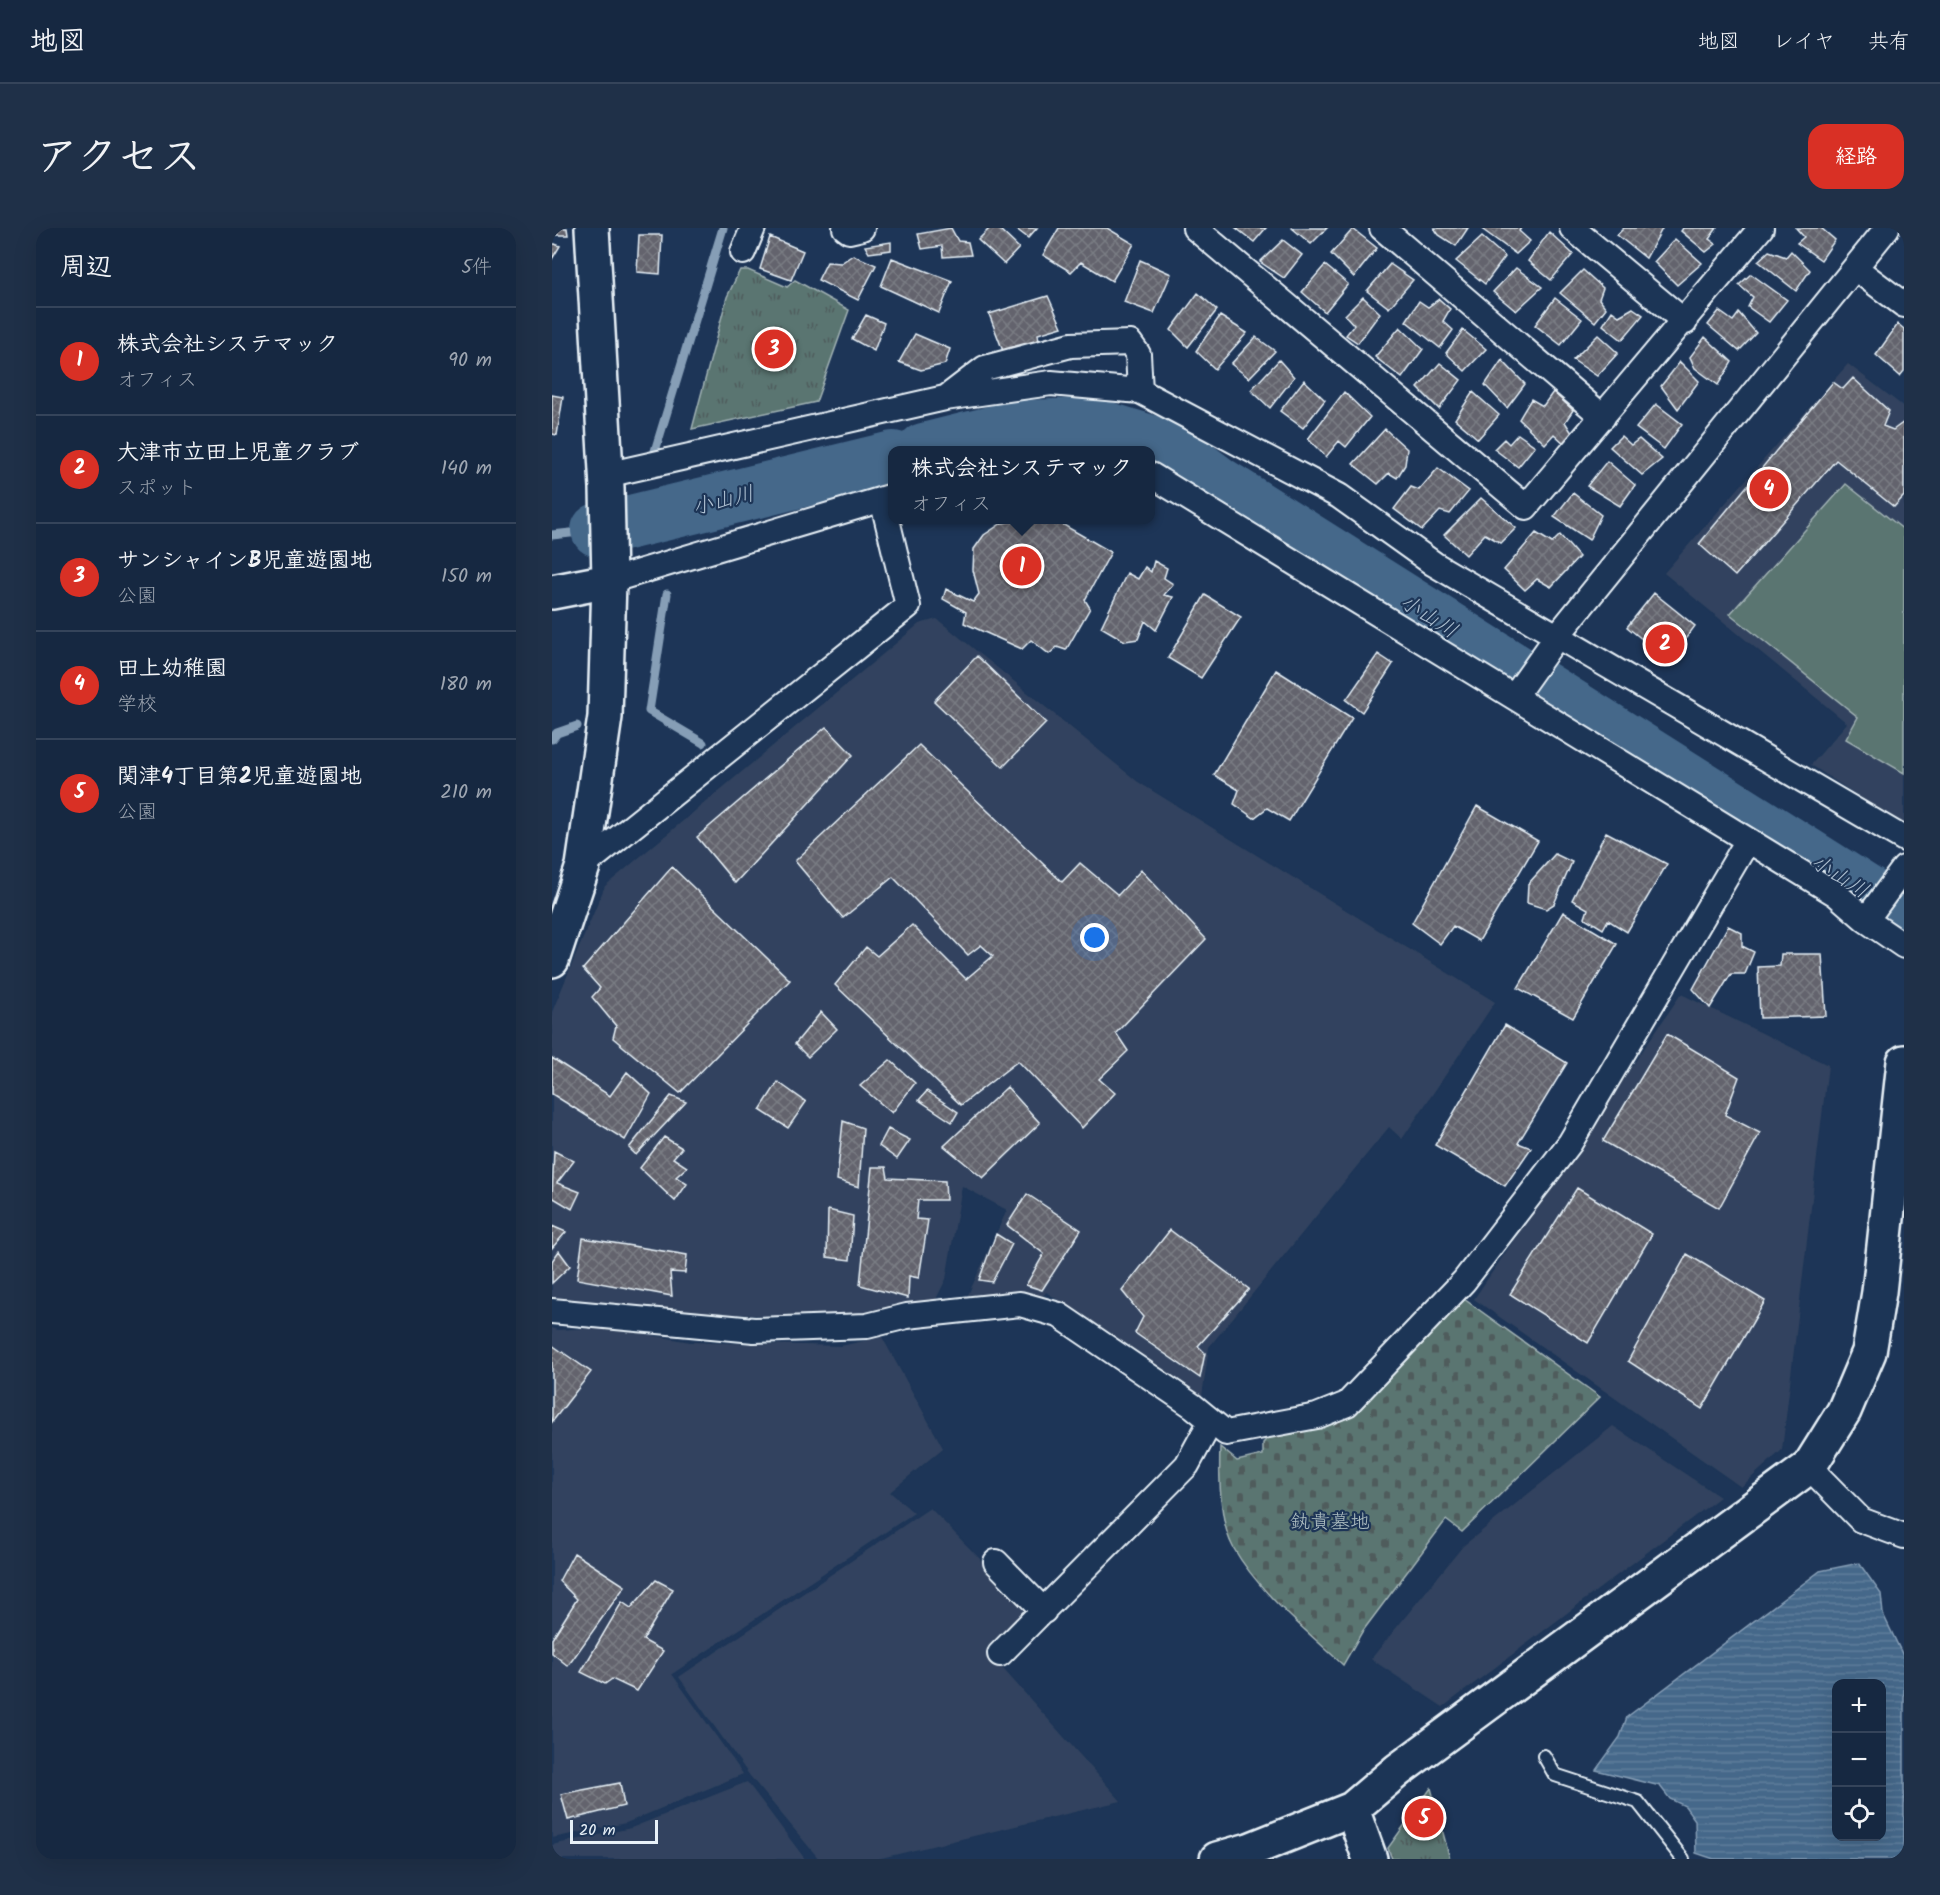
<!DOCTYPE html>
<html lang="ja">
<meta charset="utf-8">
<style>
body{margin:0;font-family:Kalam,"Klee One",sans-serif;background:#1f3048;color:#f1f3f6}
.controls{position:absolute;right:18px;bottom:18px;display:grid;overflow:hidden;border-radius:12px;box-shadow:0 6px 24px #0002}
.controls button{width:54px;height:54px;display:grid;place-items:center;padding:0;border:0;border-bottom:2px solid #35445a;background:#162841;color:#f1f3f6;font:30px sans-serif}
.scale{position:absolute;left:18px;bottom:15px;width:88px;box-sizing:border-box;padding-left:6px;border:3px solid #e8f1f8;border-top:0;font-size:16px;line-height:21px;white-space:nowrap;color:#e8f1f8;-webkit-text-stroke:4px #1d3557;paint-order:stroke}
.you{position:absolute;left:543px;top:710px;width:21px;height:21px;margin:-15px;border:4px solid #fff;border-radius:50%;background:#1a73e8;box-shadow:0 0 0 9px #1a73e833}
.badge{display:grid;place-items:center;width:39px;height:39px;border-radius:50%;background:#d93025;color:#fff;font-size:20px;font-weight:700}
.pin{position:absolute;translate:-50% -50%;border:3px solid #fff;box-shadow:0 2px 6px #0006}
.popup{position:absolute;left:336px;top:218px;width:267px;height:78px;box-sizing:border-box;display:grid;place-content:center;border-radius:12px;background:#162841;filter:drop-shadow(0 2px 4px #0005);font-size:20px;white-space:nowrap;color:#9ea6b1}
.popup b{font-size:22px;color:#f1f3f6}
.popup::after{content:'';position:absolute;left:50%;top:100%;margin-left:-12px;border:12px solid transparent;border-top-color:#162841}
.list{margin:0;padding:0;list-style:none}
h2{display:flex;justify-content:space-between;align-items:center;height:78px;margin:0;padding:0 24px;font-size:26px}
h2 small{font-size:20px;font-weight:400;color:#9ea6b1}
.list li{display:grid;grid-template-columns:39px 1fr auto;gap:18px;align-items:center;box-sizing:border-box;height:108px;padding:0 24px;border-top:2px solid #35445a}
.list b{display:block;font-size:22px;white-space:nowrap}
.list p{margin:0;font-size:20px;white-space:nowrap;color:#9ea6b1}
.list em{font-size:20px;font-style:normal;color:#9ea6b1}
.icon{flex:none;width:33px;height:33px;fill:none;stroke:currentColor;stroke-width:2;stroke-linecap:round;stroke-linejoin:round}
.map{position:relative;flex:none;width:1352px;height:1631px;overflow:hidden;border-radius:18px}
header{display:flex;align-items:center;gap:36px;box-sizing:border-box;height:84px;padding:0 30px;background:#162841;border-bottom:2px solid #35445a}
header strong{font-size:28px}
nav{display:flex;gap:33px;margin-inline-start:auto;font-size:21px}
.intro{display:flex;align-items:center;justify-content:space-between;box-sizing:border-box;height:144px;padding:0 36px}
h1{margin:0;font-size:42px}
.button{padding:15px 27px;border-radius:18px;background:#d93025;color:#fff;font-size:21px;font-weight:700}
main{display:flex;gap:36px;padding:0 36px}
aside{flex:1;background:#162841;border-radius:18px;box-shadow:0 6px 24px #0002}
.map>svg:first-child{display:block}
.built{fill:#32435e}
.grass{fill:#5a7471;stroke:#a1b2b4;stroke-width:1.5}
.cemetery{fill:url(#cemetery-stones);stroke:#a1b2b4;stroke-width:1.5}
.park{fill:url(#park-tufts);stroke:#a1b2b4;stroke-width:1.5}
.water{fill:url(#water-rules);stroke:#869eb6;stroke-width:1.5;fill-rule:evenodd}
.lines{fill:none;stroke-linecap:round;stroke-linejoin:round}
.stream{stroke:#869eb6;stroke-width:9}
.river{stroke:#44678a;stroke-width:54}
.building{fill:url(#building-cross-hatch);stroke:#e8f1f8;stroke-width:1.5}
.lane-casing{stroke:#e8f1f8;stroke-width:16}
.street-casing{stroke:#e8f1f8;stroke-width:28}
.secondary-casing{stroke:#e8f1f8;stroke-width:38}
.lane{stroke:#1d3557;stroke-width:12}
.street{stroke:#1d3557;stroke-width:24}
.secondary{stroke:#1d3557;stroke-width:33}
.labels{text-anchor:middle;stroke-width:4.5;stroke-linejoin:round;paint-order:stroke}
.park-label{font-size:20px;fill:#afbfc2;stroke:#1d3557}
.water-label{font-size:21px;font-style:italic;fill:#afc1d2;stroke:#1d3557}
</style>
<header>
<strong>地図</strong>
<nav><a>地図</a><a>レイヤ</a><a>共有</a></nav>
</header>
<div class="intro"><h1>アクセス</h1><a class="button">経路</a></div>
<main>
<aside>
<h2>周辺<small>5件</small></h2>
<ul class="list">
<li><span class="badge">1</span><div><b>株式会社システマック</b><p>オフィス</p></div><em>90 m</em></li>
<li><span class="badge">2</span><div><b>大津市立田上児童クラブ</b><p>スポット</p></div><em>140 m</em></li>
<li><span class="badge">3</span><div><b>サンシャインB児童遊園地</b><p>公園</p></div><em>150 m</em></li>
<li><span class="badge">4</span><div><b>田上幼稚園</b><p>学校</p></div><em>180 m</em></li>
<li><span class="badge">5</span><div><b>関津4丁目第2児童遊園地</b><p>公園</p></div><em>210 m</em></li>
</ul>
</aside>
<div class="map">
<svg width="1352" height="1631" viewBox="0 0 1352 1631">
<defs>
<pattern id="cemetery-stones" width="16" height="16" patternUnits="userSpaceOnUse" patternTransform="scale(1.5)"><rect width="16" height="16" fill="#5a7471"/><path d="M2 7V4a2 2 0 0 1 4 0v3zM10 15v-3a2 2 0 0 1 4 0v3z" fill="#4f5c5c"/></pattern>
<pattern id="park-tufts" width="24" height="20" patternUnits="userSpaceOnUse" patternTransform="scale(1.5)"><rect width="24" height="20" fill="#5a7471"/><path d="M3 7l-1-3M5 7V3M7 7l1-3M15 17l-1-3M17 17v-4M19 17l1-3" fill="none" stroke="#4f5c5c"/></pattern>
<pattern id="water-rules" width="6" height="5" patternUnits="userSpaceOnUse" patternTransform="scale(1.5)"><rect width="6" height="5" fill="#44678a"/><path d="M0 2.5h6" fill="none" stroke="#5f7d9b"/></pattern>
<pattern id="building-cross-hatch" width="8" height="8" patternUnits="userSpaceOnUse" patternTransform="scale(1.5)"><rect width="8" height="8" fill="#63646d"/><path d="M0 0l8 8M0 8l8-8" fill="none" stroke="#797b83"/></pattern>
</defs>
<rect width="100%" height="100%" fill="#1d3557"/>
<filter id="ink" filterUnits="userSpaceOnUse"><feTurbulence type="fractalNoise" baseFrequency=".0167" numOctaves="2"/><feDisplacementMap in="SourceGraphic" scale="12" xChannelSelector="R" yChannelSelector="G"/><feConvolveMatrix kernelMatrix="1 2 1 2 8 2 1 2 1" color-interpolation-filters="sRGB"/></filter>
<g filter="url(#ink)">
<!-- built -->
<path class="built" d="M1296 136 1352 179V598L1259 537 1295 495 1112 345Z
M385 391 586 554 943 774 850 911 837 899 657 1119 650 1168 494 1064 488 1073 461 1065 416 1067 455 982 410 958 394 1051 381 1077 296 1091 149 1085 0 1069V784L53 658 367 396Z
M1129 766 1276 837 1230 1222 1189 1259 922 1071Z
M55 1099 138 1114 289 1118 330 1109 391 1220 338 1264 362 1285 120 1446 191 1546 74 1595 0 1610V1100L6 1102Z
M1061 1198 1168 1269 891 1479 819 1431 911 1318Z
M378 1280 479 1383 436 1424 569 1573 325 1631H267L198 1548 127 1449Z
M195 1554 253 1631H0V1617L79 1600Z"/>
<!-- grass -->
<path class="grass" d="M1294 256 1352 302V545L1294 511 1306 489 1178 386Z"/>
<!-- cemetery -->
<path class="cemetery" d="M905 1066 1048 1169 910 1304 894 1292 810 1404 791 1437C753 1401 707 1365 681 1319 667 1293 667 1248 668 1219L685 1233 711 1227V1215L721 1204 792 1185Z"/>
<!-- park -->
<path class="park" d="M188 42H196L235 59 243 52 297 82 264 174 140 201 175 69Z
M879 1560 898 1631H840L836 1620Z"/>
<!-- water -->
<path class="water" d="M1307 1335 1329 1366 1331 1386 1352 1430V1631H1162L1144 1625 1143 1592 1133 1578 1118 1571 1108 1558 1044 1542 1068 1509 1075 1489 1268 1343ZM1284 1456H1330V1608H1284Z"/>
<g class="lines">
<!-- stream -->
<path class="stream" d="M103 223 171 0
M0 307 46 302
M115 366 97 483 151 515
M0 511 5 505 25 498"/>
<!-- river -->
<path class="river" d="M372 222 464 199 543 197 621 221 666 255 1352 688
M46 302 341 230"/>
</g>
<!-- building -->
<path class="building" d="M0 0H15L16 7H0Z
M399 0 406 13 416 14 419 27 391 29 390 18 370 21 366 6Z
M438 0H446L467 20 452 36 426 12Z
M463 0H485L476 10Z
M507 0H555L582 16 560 53 529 34 519 44 491 27Z
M684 0H714L702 14Z
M740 0H775L759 16Z
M882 0H916L904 18 887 7Z
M933 0H969L967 3 978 13 964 26 931 2Z
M1072 0H1109L1110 1 1094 30 1065 7Z
M1131 0H1165L1157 11 1164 16 1154 24 1129 3Z
M1244 0H1269L1283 12 1269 32 1245 15 1252 9Z
M801 1 825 20 802 49 779 26Z
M997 4 1021 26 999 52 976 33Z
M87 7H110L108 46 85 44Z
M218 9 251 23 239 52 208 41Z
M930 9 953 29 933 56 904 33Z
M1123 11 1150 35 1125 57 1102 34Z
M731 12 750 27 732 50 708 34Z
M339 14V22L317 25 313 18Z
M0 15 8 18 0 31Z
M1217 23 1234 29 1239 23 1258 42 1244 63 1206 33Z
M301 27 324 37 306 72 266 52 275 34 289 35Z
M340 30 400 53 387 85 329 58Z
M588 32 619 46 602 85 572 74Z
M838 36 861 52 837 80 815 63Z
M773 37 796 56 773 84 750 64Z
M964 40 990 59 964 83 941 64Z
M1031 42 1051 60 1047 71 1054 80 1043 94 1008 65Z
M1199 46 1235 72 1217 94 1196 79 1201 69 1187 57Z
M646 65 665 82 636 119 619 102Z
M496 68 510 99 486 106 487 114 451 123 437 86Z
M811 69 828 85 806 115 794 107 802 97 793 87Z
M1003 70 1030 91 1009 117 983 97Z
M887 71 898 81 891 93 901 102 888 120 854 93 867 73 876 79Z
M1081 80 1091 87 1070 112 1051 97 1060 83 1067 88Z
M1167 83 1181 93 1187 85 1204 105 1187 123 1156 97Z
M314 87 332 95 322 123 300 111Z
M668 88 695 105 663 141 644 123Z
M1346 96 1352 101V143L1348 148 1324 127Z
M848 99 871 121 850 150 823 129Z
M911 102 934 121 913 143 894 125Z
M363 106 398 121 393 136 369 142 347 134Z
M1046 107 1066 125 1045 148 1021 132Z
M704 109 723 123 697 150 679 136Z
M1153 109 1180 134 1166 157 1143 140 1138 129Z
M727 132 742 149 718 180 699 162Z
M950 132 973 156 955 180 933 157Z
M1128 134 1147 153 1126 181 1109 158Z
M888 135 909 152 887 181 866 160Z
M1301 150 1337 183 1331 198 1341 202 1352 194V268L1342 279 1284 232 1183 348 1147 316 1281 154 1291 161Z
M752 152 773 172 751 200 728 183Z
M792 164 818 189 794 219 787 213 774 229 756 211Z
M921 164 947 187 926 211 903 191Z
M1001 164 1021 182 1013 194 1020 205 1013 216 1002 206 993 216 967 191 979 171 991 178Z
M0 167 11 169 5 207 0 206Z
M1104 176 1130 196 1112 221 1084 200Z
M833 201 855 221 853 237 845 250 837 245 826 256 801 236Z
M966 206 983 218 966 239 942 221 952 211 957 216Z
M1069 208 1079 217 1087 211 1110 231 1090 247 1058 219Z
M1055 233 1083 257 1068 278 1035 258Z
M886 240 917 263 898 286 888 283 870 302 842 281 859 259 867 262Z
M1021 265 1049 287 1037 312 1002 289Z
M929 270 964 300 949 315 933 306 914 327 892 307Z
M473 292H503L559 324 533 372 538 380 514 422 505 419 497 426 479 412 470 421 412 395 414 384 391 371 394 361 421 374 427 366 421 342 422 321 432 307 450 295Z
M984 305 1000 315 1008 307 1027 329 999 359 985 351 973 362 952 342Z
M602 333 615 340 612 350 621 356 612 367 621 369 604 402 593 393 586 411 573 413 549 399 575 345 586 351 593 339 599 344Z
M1102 365 1143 398 1117 433 1075 399Z
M653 367 689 389 649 450 616 430Z
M826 426 841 436 810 484 794 472Z
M425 428 494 495 451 539 382 473Z
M724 442 800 490 737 593 715 580 702 590 682 576 687 562 662 547Z
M274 499 301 527 183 655 145 609Z
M367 517 510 654 528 635 566 667 589 642 654 711 564 805 576 823 547 851 563 865 530 900 466 833 409 877 283 757 314 719 325 728 360 697 414 751 441 728 429 717 416 727 341 649 291 690 243 633Z
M925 578 986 613 927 713 901 698 888 716 860 695Z
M1054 604 1115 636 1075 704 1056 692 1051 701 1033 690 1036 681 1020 672Z
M1003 626 1020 634 1002 676 994 681 975 675 976 656Z
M120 639 238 752 128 865 61 810 64 798 40 769 48 760 31 741Z
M1011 684 1065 716 1021 790 966 760Z
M1176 698 1190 705V718L1202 724 1193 746H1179L1158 780 1141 761Z
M1229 726H1270L1274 788 1208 790 1206 739 1228 738Z
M269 784 285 801 256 829 243 816Z
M953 797 1015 835 966 915 979 920 953 958 883 917Z
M1115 806 1187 849 1173 887 1208 905 1167 980 1051 913Z
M0 830 58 868 75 844 99 866 73 912 0 866Z
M338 832 363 855 340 885 308 858Z
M226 854 254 874 236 900 208 882Z
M455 859 488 895 431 950 392 918Z
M375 863 406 884 400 894 367 872Z
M119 868 134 874 84 927 77 920Z
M291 893 311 900 307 959 285 952Z
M336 901 358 912 345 931 327 918Z
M112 909 130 920 121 930 135 939 124 949 135 956 123 973 88 940Z
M2 923 22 933 5 955 28 964 20 981 0 969Z
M320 939H334L336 950 393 953 394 972H366L364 991 376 992 367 1050 357 1048 356 1070 308 1057Z
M1025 960 1100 1006 1036 1115 958 1066Z
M475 966 529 1002 490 1062 474 1057 492 1026 455 997Z
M276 982 301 988 298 1032 275 1029Z
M0 998 14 1004 0 1020Z
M618 1002 697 1061 646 1118 653 1125 648 1150 583 1105 591 1089 570 1063Z
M444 1006 460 1016 440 1054 427 1052Z
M31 1010 135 1027 133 1045 118 1044 120 1068 25 1051Z
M7 1023 18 1038 0 1055V1033Z
M1135 1026 1213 1073 1150 1181 1076 1133Z
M0 1117 39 1144 0 1194Z
M22 1325 73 1358 16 1438 0 1425V1411L25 1371 7 1353Z
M104 1352 121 1361 91 1412 111 1423 85 1463 60 1451 53 1456 29 1444 70 1374 79 1380Z
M68 1555 72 1578 16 1592 9 1566Z"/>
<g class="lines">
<defs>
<path id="lane" d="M992 1528 1003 1547 1086 1574 1131 1631"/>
<path id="street" d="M293 0 297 3 310 0
M643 0 974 279 1209 0
M830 0 1051 189
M1020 0 1133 94
M191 24 201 0
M1303 40 1352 77
M395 169 433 140 519 117 578 115 586 126 588 163
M54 247 393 170 499 155 588 163 787 268 882 336 1352 611
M599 247 1284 666 1314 692 1352 718
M57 353 341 268
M962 469 1006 407 1335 0
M31 638 356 378 330 271
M1314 692 1352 640
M0 1083 202 1102 315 1098 355 1088 468 1076 507 1087 641 1178 674 1205 765 1188 795 1176 912 1053 1018 915 1196 612
M1257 1239 1309 1292 1352 1308
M444 1334 492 1383
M448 1426 635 1237 659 1193"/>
<path id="secondary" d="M0 364 57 353
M0 732 31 638 53 489 57 353 55 260 40 0
M800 1581 818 1631
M665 1631 697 1622 800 1581 846 1542 1257 1239 1292 1183 1317 1124 1327 1064 1352 834"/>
</defs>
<!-- lane casing -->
<use href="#lane" class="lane-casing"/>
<!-- street casing -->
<use href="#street" class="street-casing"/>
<!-- secondary casing -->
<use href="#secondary" class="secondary-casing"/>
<!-- lane -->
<use href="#lane" class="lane"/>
<!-- street -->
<use href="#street" class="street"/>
<!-- secondary -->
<use href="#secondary" class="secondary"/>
</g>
</g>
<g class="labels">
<!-- park labels -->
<g class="park-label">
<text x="778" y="1300">釻貴墓地</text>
</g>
<!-- water labels -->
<g class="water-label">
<text transform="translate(171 272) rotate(-14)" y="7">小山川</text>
<text transform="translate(877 388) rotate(32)" y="7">小山川</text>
<text transform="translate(1288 648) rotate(32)" y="7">小山川</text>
</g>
</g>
</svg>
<div class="controls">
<button>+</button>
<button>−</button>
<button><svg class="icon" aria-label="locate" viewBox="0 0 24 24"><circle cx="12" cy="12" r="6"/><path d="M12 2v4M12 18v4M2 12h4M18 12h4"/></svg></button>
</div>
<div class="scale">20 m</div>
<div class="you"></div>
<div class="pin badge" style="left:470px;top:338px">1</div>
<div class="popup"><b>株式会社システマック</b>オフィス</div>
<div class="pin badge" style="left:1113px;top:416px">2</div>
<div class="pin badge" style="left:222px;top:121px">3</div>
<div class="pin badge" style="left:1217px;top:261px">4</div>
<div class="pin badge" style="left:872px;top:1590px">5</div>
</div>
</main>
